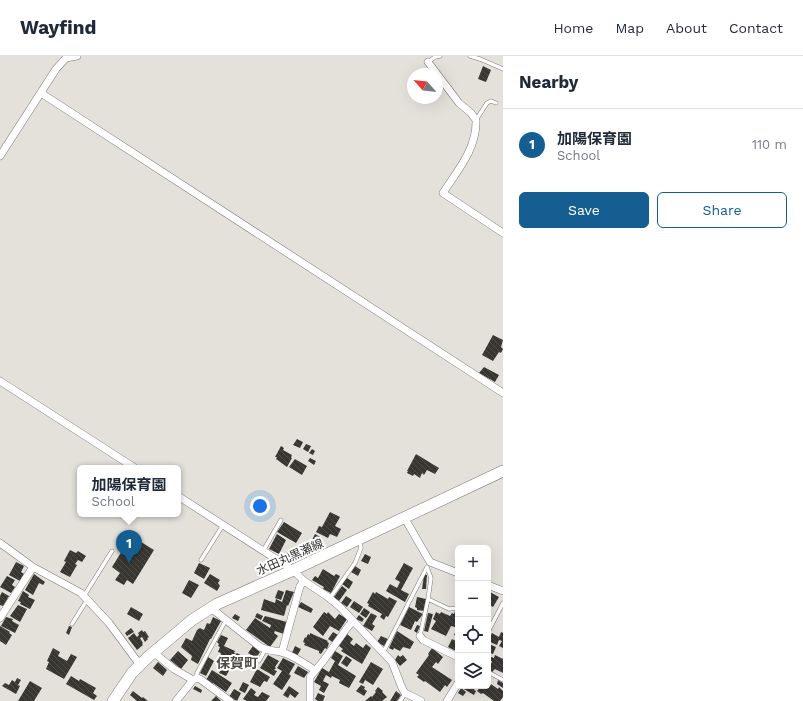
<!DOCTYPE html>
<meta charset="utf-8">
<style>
body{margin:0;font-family:"Work Sans","Noto Sans JP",sans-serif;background:#f2f2f3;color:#1f2937}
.controls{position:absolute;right:12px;bottom:12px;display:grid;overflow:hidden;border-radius:6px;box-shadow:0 4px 16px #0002}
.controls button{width:36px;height:36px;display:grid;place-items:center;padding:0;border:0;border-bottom:1px solid #e0e1e3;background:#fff;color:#1f2937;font:20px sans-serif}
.compass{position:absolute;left:407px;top:12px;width:36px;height:36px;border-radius:50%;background:#fff;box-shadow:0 4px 16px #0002;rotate:297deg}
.you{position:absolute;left:260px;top:450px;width:14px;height:14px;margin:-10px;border:3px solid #fff;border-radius:50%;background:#1a73e8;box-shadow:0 0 0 6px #1a73e833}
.badge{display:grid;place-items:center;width:26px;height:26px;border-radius:50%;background:#145e92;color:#fff;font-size:13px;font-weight:700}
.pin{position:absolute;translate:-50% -33px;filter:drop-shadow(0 1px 2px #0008)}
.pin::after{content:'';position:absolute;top:21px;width:14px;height:12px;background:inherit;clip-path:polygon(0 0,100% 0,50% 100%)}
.popup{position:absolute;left:77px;top:409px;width:104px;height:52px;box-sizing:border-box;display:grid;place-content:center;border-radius:6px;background:#fff;filter:drop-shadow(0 1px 3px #0005);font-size:13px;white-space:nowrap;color:#747a83}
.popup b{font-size:15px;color:#1f2937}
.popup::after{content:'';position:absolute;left:50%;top:100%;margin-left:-8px;border:8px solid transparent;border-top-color:#fff}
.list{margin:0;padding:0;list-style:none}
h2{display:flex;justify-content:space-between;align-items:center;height:52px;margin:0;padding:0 16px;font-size:17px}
h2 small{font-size:13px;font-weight:400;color:#747a83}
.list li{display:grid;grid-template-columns:26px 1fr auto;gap:12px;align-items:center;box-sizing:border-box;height:72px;padding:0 16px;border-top:1px solid #e0e1e3}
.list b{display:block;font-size:15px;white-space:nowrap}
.list p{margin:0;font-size:13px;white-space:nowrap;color:#747a83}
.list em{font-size:13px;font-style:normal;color:#747a83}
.actions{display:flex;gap:8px;padding:12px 16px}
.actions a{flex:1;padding:9px 0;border:1px solid #145e92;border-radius:6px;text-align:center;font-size:14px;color:#145e92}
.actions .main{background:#145e92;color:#fff}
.icon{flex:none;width:22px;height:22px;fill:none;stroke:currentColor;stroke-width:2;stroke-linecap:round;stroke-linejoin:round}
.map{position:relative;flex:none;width:503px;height:645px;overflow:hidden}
header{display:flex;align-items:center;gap:24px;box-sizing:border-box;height:56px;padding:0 20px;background:#fff;border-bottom:1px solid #e0e1e3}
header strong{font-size:19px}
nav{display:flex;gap:22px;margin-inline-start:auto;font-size:14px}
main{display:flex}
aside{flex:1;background:#fff}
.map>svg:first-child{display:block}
.building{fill:url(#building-back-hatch)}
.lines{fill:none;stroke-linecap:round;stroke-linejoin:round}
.service-casing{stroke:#7d7b76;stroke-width:4.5}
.minor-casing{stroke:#7d7b76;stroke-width:8}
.secondary-casing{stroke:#7d7b76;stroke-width:12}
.service{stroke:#fff;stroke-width:3.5}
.minor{stroke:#fff;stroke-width:7}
.secondary{stroke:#fff;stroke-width:11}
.labels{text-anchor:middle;stroke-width:4;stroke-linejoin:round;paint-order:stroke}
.street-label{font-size:12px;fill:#2f2f2c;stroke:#fff}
.quarter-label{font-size:14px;font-weight:bold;fill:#4e4c47;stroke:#fff}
</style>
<header>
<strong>Wayfind</strong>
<nav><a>Home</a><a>Map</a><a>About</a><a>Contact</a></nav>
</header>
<main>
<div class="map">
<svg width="503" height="645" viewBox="0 0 503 645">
<defs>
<pattern id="building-back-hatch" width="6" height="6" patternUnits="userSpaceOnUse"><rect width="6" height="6" fill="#373631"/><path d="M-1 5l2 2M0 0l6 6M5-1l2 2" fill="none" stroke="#4c4b46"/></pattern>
</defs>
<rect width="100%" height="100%" fill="#e3e1da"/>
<!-- building -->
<path class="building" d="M483 10 491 14 486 26 478 23Z
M493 279 503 284 501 291 503 293 501 297 499 296 493 305 482 299Z
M484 311 499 319 495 326 479 317Z
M297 383 303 386 300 392 293 389Z
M306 388 311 390 308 396 303 393Z
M281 390 284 392 283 394 292 399 291 402H292L287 411 276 403 277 401H275Z
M312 393 315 395 313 399 309 397Z
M416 398 439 412 435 418 427 414 424 419 422 417 420 422 414 418 413 420 407 417 408 415H407Z
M310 402 316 405 314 409 308 405Z
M295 403 307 410 302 419 289 411Z
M330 456 340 461 335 470 341 473 337 481 330 478 328 482 316 476 319 470 322 471Z
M284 466 302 477 296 487 277 476Z
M128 478 154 494 133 528 127 524 124 529 115 524 120 517 112 511 122 495 118 493Z
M277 478 286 484 279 498 269 493Z
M315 478 322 482 319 487 312 484Z
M70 494 76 497 78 495 86 500 82 506 78 504 75 508 77 509 70 521 60 516 66 506 64 505Z
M287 497 293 501 291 504 285 500Z
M365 498 371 501 368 508 361 505Z
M16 506 24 510 21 516 24 518 20 525 9 519Z
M199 507 210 512 204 523 194 517Z
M404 507 413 512 401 534 409 538 405 546 386 535 390 528 397 532 400 526 395 523Z
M355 510 361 514 358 520 351 516Z
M323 513 334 520 336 518 340 520 331 537 323 533 324 531 312 524 315 520 318 522Z
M34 518 45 526 43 529 39 527 33 539 25 534Z
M210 518 220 524 218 527 220 530 217 535 204 527Z
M424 519H427L426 533H422Z
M7 520 15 524 12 529 15 531 11 537 0 531Z
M347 522 353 526 349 533 342 528Z
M189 524 199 529 191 542 182 537Z
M342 530 347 534 339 545 334 541Z
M278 534 284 536 281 544 275 542Z
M286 534 294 536 288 550 287 549 284 560 261 554 264 543 275 547 276 543 282 546Z
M23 535 29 539 28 541 35 544 30 553 20 548 21 546 18 545Z
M488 535 499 541 493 551 488 548Z
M2 536 9 540 3 550 0 549V540Z
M373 536 375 538 376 536 388 543 389 541 397 545 388 561 386 560 384 564 380 561 382 558 368 550 369 548 367 547Z
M346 540 352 544 347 551 341 547Z
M417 541 426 543 424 555 417 554V552L415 551Z
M354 545 363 551 359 557 350 551Z
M301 546 313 553 311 557 298 551Z
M18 549 27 553 20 566 10 560Z
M131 551 143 558 139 565 127 558Z
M409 551 423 558 417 566 415 565 411 574 400 569Z
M364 552 370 556 366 562 360 558Z
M455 555 458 556 457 566 455 571 451 570 446 580 431 573 436 565 433 563 436 556 440 558 441 556 450 560 452 557 454 558Z
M324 556 327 558 328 556 335 563 339 558 347 563 339 575 330 570 323 580 313 571Z
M257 557 263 560 261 564 255 561Z
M371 557 377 560 372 568 375 570 372 575 363 570Z
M428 557 433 558 428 576 424 575Z
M235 558 240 561 238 565 232 562Z
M359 559 364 563 362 566 356 563Z
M265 560 287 566 284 578 275 575 274 577 278 580 270 591 246 574 255 562 270 572 271 569 262 565Z
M6 561 13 563 12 565 19 569 15 577 1 570Z
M213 561 221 565 211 583H210L198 608 191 604 192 600 181 591 186 582 192 585 197 574 200 572 204 574 207 567 210 568Z
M417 569 420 570 417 577 414 575Z
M0 570 10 576 9 577 12 579 6 589 0 585Z
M69 570 72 571 69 579 66 577Z
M458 571V581L454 579Z
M131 572 134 576 127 580 125 577Z
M142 574 143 576 145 575 149 581 147 582 148 583 145 586 142 581 140 582 143 587 142 588 143 589 137 594 128 582 134 577 137 581 139 579 138 577Z
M397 575 414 586 410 593 403 591 400 595 394 592 393 594 389 592Z
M333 576 338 579 334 587 328 583Z
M501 576 503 577V592L499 590 502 585 499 584 497 589 488 585 492 577 499 581Z
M310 577 328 585 327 586 329 587 327 593 325 592 321 598 319 597V595L304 589 305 587 303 586 305 581 306 582 308 578 310 579Z
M347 578 353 583 350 587 354 590 356 587 363 592 366 588 371 592 362 608 341 595 343 593 339 590Z
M221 579 228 582 224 590 235 595 234 597 236 598 237 597 246 602 242 609 231 604H230L227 611 230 613 226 620 219 617 222 611 216 608 221 597 218 596 220 591 218 590 219 588 217 586Z
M381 580 388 583 384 590 377 586Z
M452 583 458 586V596L448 591Z
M489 588 496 591 493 598 488 596Z
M253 590 260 596 256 602 248 597Z
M295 590 301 593 297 600 292 597Z
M53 592 60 596 58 600 67 605 71 598 77 601 64 623 46 613 49 606 47 605Z
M432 592 443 601 438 608 436 606 432 611 452 624 447 631 445 629 440 636 425 625 424 626 417 621 419 619 416 617 429 599 428 598Z
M178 595 188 604 181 613 170 604Z
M335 595 343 600 338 609 356 620 349 632 339 627 340 624 332 620 331 622 326 619 323 625 329 628 324 637 319 634 321 630 314 626 322 612 329 616 335 605 331 602Z
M268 599 279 605 275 611 276 612 274 614 277 615 274 620 260 612Z
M398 599 400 601 403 599 407 604 400 610 395 604Z
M495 599 503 603V617L495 613 492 616 488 614V606L491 608 492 605H490L491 601 494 602Z
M346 600 352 604 347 611 341 607Z
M208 601 214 605 206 620 200 617Z
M283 602 295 608 289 618 291 620 282 634 273 628 282 615 277 612Z
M158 606 167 614 163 620 153 612Z
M371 606 383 613 373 629 365 624 363 628 359 626Z
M298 610 308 616 304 622 294 617Z
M257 613 270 621 267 626 264 625 260 631 250 626Z
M212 614 232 627 226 636 213 627 212 628 206 624Z
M71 620 79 625 80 623 96 632 93 637 97 640 94 644 66 628Z
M17 622 21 624 18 629 20 630 16 638 2 630 5 627 9 629 12 624 15 626Z
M498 624 503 627V632L497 628Z
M30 625 42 632 34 645H18Z
M243 626 249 629 245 637 239 634Z
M488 626 498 633 499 631 503 635V641L500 645H494L483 637 481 638 477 635 481 630H488Z
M361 629 365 631 364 633 367 635 364 640 356 635Z
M195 630 202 634 201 637 193 633Z
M289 630 299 637 295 642 290 638 288 642 283 639Z
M462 630H476L474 634 476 635 474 639 462 632Z
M378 631 383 635 382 636 387 641 382 645H365L371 640 372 641 376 636 375 635Z
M251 632 256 636 254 639 258 641 262 636 270 640 266 645H247L243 643Z
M461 632 466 636 463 640 458 637Z
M234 633 241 637 237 645 229 641Z
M133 635 142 642 143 641 148 645H137L130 639Z
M396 635 401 639 397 645H390Z
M318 637 325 640 323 645H318L315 643Z
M216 640 221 645H211Z"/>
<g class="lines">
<defs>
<path id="service" d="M470 0 480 3 503 13
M428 6 435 1 440 0
M476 64 487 47 491 45 496 47
M263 495 281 464
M201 504 223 469
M84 540 112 495
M330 542 355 507 361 492 360 484
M428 543 449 553 458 552
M72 568 87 544
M488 576 503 547
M420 580 428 543 431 522 427 511
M383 597 427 511
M259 605 265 594
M488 616 503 624
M197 622V617L226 564
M400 645 405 638"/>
<path id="minor" d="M428 6 459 47 471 57 476 64C477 92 458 114 443 137L503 177
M41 37 503 337
M0 100 56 13 66 2 77 0
M0 325 135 412
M178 440 293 514 304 525 328 541 340 551 392 606 402 632 405 637 421 645
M404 461 430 506 458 517
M0 487 33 511 81 537 109 567 140 609
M488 529 503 535
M211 552 260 591C270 596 278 594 287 598 297 602 306 609 315 614
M0 562 33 511
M420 580 423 584 458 601
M153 596 174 613 193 624 197 622 200 623 230 645
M282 596 300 530 304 525
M176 645 193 624
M310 645V621L324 604 347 572 353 565
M447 645 458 627"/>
<path id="secondary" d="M113 645 132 617 148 601 192 564 217 548 289 516 503 415"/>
</defs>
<!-- service casing -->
<use href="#service" class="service-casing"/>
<!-- minor casing -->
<use href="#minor" class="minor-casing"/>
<!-- secondary casing -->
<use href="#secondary" class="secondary-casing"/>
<!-- service -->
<use href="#service" class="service"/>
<!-- minor -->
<use href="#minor" class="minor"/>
<!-- secondary -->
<use href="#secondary" class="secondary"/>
</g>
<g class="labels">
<!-- street labels -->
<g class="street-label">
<text transform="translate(290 501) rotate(-24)" y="4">水田丸黒瀬線</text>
</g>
<!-- quarter labels -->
<g class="quarter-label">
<text x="237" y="612">保賀町</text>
</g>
</g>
</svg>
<div class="controls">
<button>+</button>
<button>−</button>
<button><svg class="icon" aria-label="locate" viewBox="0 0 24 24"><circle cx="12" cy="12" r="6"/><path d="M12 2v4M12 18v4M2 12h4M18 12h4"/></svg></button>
<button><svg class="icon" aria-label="layers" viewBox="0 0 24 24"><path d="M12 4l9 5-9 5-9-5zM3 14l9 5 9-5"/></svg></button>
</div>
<svg class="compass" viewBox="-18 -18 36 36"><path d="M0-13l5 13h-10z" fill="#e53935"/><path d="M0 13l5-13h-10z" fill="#747a83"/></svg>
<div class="you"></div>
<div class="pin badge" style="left:129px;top:507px">1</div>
<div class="popup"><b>加陽保育園</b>School</div>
</div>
<aside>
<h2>Nearby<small></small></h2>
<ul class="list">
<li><span class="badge">1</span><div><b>加陽保育園</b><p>School</p></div><em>110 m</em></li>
</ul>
<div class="actions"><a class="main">Save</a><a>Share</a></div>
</aside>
</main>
